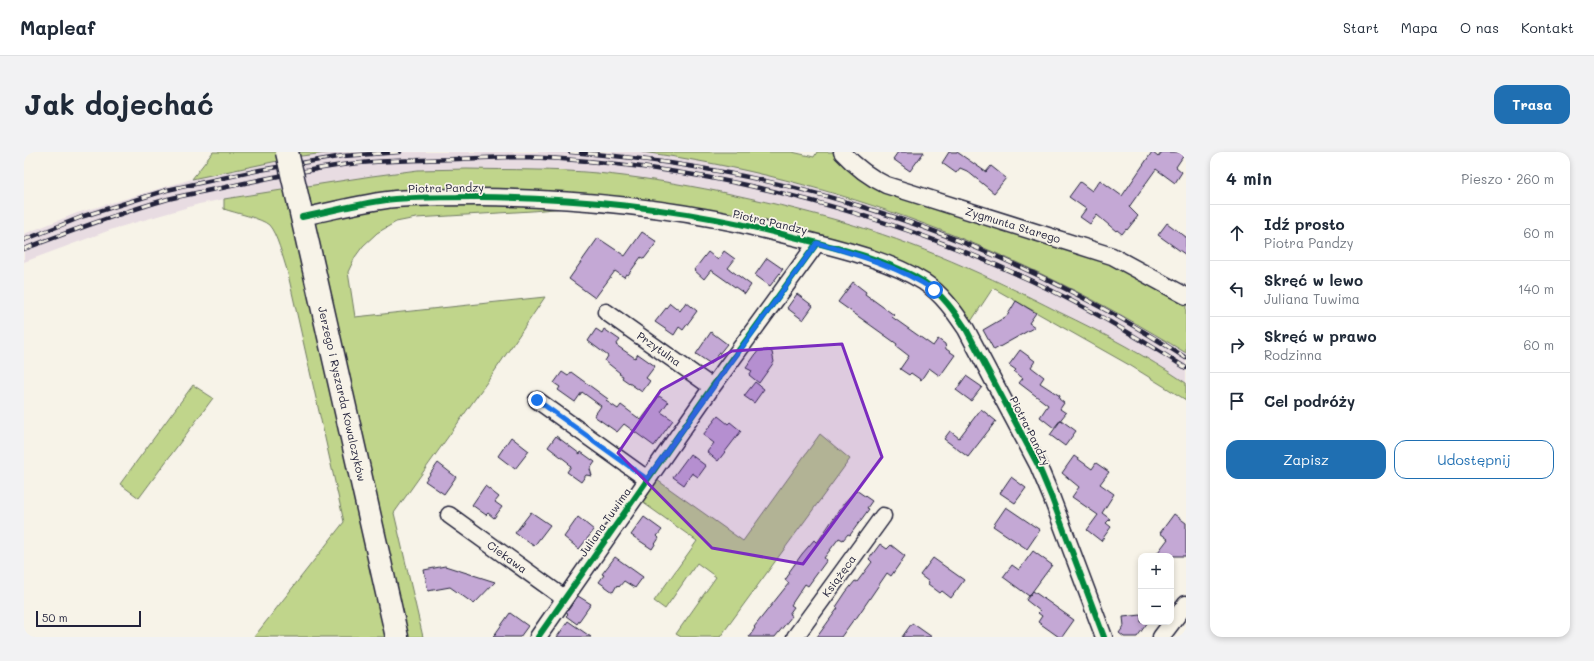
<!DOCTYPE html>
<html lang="pl">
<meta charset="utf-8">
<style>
body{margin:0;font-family:Mali,sans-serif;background:#f2f2f3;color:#1f2937}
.controls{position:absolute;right:12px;bottom:12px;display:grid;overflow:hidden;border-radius:8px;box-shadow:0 2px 6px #0003}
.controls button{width:36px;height:36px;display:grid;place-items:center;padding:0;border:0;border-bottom:1px solid #e0e1e3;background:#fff;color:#1f2937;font:20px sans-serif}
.scale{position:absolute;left:12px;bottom:10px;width:105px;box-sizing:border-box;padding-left:4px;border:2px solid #22223b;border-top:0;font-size:11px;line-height:14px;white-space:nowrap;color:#22223b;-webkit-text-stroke:3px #f7f3e8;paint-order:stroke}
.stop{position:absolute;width:12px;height:12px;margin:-9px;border:3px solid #1a73e8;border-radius:50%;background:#fff}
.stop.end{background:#1a73e8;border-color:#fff;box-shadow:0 1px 4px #0008}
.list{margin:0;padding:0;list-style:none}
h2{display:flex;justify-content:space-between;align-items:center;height:52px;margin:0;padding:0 16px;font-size:17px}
h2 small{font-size:13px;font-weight:400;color:#747a83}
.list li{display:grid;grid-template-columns:26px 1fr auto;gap:12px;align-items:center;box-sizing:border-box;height:56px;padding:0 16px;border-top:1px solid #e0e1e3}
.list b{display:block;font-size:15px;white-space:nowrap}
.list p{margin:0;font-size:13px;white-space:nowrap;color:#747a83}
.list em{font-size:13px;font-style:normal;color:#747a83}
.actions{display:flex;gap:8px;padding:12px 16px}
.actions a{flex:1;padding:9px 0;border:1px solid #1f6fb2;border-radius:12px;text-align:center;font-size:14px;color:#1f6fb2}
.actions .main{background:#1f6fb2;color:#fff}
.icon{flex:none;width:22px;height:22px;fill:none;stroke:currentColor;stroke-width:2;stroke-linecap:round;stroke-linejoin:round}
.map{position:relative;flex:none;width:1162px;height:485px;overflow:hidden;border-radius:12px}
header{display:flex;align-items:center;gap:24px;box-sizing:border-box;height:56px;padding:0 20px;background:#fff;border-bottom:1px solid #e0e1e3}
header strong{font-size:19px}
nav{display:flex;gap:22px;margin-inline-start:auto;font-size:14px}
.intro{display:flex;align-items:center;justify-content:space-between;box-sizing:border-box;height:96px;padding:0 24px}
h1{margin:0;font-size:28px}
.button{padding:10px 18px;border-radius:12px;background:#1f6fb2;color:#fff;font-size:14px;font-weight:700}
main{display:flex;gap:24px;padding:0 24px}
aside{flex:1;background:#fff;border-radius:12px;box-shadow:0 2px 6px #0003}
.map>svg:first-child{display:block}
.built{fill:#e8dce2}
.green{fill:#c0d58b;stroke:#717c63}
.building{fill:#c4a8d5;stroke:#22223b}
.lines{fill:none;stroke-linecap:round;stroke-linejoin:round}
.minor-casing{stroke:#22223b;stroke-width:19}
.secondary-casing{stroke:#22223b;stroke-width:25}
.minor{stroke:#f7f3e8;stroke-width:16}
.secondary{stroke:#f7f3e8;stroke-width:22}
.rail-casing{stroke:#22223b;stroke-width:4.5}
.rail{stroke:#f7f3e8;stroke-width:3;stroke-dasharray:9;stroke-linecap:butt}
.secondary-bridge-casing{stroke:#22223b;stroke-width:25;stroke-linecap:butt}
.secondary-bridge{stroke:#f7f3e8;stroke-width:22}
.cycleway-casing{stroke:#f7f3e8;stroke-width:8}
.cycleway{stroke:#00873e;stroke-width:6}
.route{stroke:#1a73e8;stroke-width:5}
.marked{fill:#7b2cbf;fill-opacity:0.2;stroke:#7b2cbf;stroke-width:3;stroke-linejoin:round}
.labels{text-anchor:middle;stroke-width:3.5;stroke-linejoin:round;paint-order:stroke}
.street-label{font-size:11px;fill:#22223b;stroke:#f7f3e8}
</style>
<header>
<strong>Mapleaf</strong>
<nav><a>Start</a><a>Mapa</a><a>O nas</a><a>Kontakt</a></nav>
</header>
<div class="intro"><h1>Jak dojechać</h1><a class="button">Trasa</a></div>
<main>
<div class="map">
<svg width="1162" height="485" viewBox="0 0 1162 485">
<rect width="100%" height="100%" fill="#f7f3e8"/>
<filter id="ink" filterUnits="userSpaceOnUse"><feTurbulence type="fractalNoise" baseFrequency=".025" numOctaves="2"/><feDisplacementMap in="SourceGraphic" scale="8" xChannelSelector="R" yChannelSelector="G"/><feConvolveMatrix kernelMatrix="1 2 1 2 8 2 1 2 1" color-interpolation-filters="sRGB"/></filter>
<g filter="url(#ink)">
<!-- built -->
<path class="built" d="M311 0H618L671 7 734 20 797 38 894 69 951 91 1010 118 1122 176 1162 201V231L1108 198 985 134 920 106 868 87 817 70 700 41 572 21 510 18H394L348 24 316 30 216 44 175 52 89 77 0 110V82L53 61 168 27 277 4Z"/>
<!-- green -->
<path class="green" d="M189 0H311L277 4 168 27Z
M618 0H768L790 5 793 0H818L837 19 1069 97 1162 144V201C996 99 812 26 618 0Z
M443 17C486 18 530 17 573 21 654 29 738 47 816 69 892 91 965 124 1035 160 1079 181 1122 204 1162 231V248L1107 214 969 136 942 177 920 147 855 110 585 52 508 59 392 66 372 70 353 81 339 94 331 105 324 120 331 165 521 145 468 223 370 361 399 485H230L320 370 263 118C259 106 253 82 245 73 237 66 211 61 200 57V47L348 24 394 18Z
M169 233 189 246 115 346 96 332Z
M796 282 826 307 696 485H657L652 482 692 425 673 411 641 457 630 449 673 389 611 345 626 323 719 389Z"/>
<!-- building -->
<path class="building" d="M874 0H900L886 19 869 7Z
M925 0H933L962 20 967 14 982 26 970 41 943 19 936 16 932 21 918 11Z
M1128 0 1134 5 1138 0H1162L1152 15 1158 20 1151 31 1132 17 1105 55 1114 64 1103 78 1102 77 1098 82 1093 78 1092 79 1073 63 1066 72 1056 65 1062 57 1045 45 1056 30 1068 39 1076 28 1098 44Z
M1143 71 1162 85V103L1134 83Z
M618 80 633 90 620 107 617 105 604 123 602 122 600 125 591 119 571 146 545 127 574 86 601 104Z
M700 99 711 107 704 116 727 133 721 142 687 118 680 127 670 118 684 100 694 108Z
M743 106 759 117 746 134 731 123Z
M829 130 842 140 841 142 870 163 868 165 909 194 914 187 921 192 922 197 931 203 916 224 905 216 897 228 887 221 885 223 876 217 885 204 872 194 873 192 814 150Z
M773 142 789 154 779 168 763 156Z
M992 149 1012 161 1005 171 1011 175 970 198 959 178 983 164Z
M662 150 673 159 659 178 655 175 650 183 631 170 646 151 656 159Z
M572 177 578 181 580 177 596 188 592 193 611 206 614 202 631 214 622 226 626 229 618 240 598 226 599 224 595 222 596 221 581 209 584 204 564 189Z
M687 180 703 192 687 212 672 202Z
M744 198 748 200 750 210 735 231 725 223 728 219 722 216 734 199Z
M996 198 1011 209 1007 215 1020 225 1016 231 1036 244 1035 247 1040 251 1036 257 1042 261 1030 276 1016 265 1024 253 995 231 999 226 990 220 992 218 985 213Z
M538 220 544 224 547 220 584 247 582 249 594 257 597 253 617 268 635 244 644 250 637 260 649 268 630 294 600 272 593 280 570 264 577 254 558 240 551 250 534 238 536 235 530 231Z
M942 224 958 235 947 249 932 238Z
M731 230 740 237 730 251 720 244Z
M957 257 972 269 944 305 920 287 926 279 935 286Z
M694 264 704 272 706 270 717 279 694 309 683 300 690 291 679 283Z
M1037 268 1052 279 1041 294 1026 283Z
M532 284 556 302 557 300 571 310 566 317 568 324 562 323 557 330 543 320 547 314 544 312 545 311 524 295Z
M487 285 505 299 491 317 474 304Z
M666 302 682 314 674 325 668 321 660 333 649 325Z
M1050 304 1068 317 1072 311 1085 320 1076 332 1090 342 1078 361 1086 367 1082 371 1087 375 1077 389 1063 378 1074 363 1048 345 1055 335 1038 321Z
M414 311 432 325 420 342 401 329Z
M987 325 1002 336 991 351 976 341Z
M461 334 475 345 471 350 478 355 470 366 464 361 462 363 448 353Z
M832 338 848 349 843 356 845 357 826 383 824 382 819 388 815 386 800 406 803 408 784 434 781 432 767 453 770 455 765 462 768 464 751 485H725L731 476 730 475 765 431 761 428 766 421 765 420 778 402 790 388 793 391 820 351Z
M982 355 1016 378 1003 397 969 374Z
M507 360 526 373 510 394 491 381Z
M1150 362 1162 371V404H1131L1144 387 1136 381Z
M554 365 570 378 555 397 540 385Z
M620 365 638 378 633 384 635 386 628 397 607 383Z
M856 392 863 397 867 393 881 404 867 424 863 421 831 468 830 467 817 485H793L814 456 812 455 822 440 831 429 833 430 848 410 845 407Z
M1009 399 1028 413 1005 444 979 425 988 413 995 418Z
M591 405 619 425 611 436 600 429 595 435 593 433 589 440 575 430 580 423 578 422Z
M909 406 940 428 927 446 918 439 916 441 904 432 905 430 896 423Z
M421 414 471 430 450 452 426 435 404 439 400 418Z
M1009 439 1050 468 1038 485H1035L1014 470 1018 464 1014 461 1016 459 1002 448Z
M554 444 567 452 553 472 542 464 544 462 542 461Z
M486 461 504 474 496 485H469Z
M1117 463V470H1124L1113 485H1100L1095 481 1100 474 1099 465Z
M544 469 567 485H533Z
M888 471 908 485H878Z"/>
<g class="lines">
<defs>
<path id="minor" d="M818 0C831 14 845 25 862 33L1088 104 1162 144
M278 65C309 59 340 50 371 47 399 45 427 45 455 45 540 46 633 54 716 72 737 77 757 82 778 87 817 97 865 108 900 130 918 142 930 159 942 177L1014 313 1027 344 1080 485
M582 160 688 235
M513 248 623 327
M425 363 540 446
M514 485 688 235 793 91
M771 485 859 364
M1137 485 1162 452"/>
<path id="secondary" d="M275 52 373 485"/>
</defs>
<!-- minor casing -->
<use href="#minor" class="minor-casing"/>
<!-- secondary casing -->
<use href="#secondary" class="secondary-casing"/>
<!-- minor -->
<use href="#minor" class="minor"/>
<!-- secondary -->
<use href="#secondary" class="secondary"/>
<defs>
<path id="rail" d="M546 0C766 16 977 86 1162 206
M0 88 60 64 143 38 236 18 319 4 376 0
M0 97C47 79 95 61 144 47 162 43 180 39 198 36 238 27 278 19 318 13 354 8 397 8 434 7 456 6 479 5 501 5 676 12 849 55 1008 129 1061 154 1112 184 1162 216"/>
</defs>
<!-- rail casing -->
<use href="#rail" class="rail-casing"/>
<!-- rail -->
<use href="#rail" class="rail"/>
<defs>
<path id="secondary-bridge" d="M263 0 275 52"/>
</defs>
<!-- secondary-bridge casing -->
<use href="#secondary-bridge" class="secondary-bridge-casing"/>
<!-- secondary-bridge -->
<use href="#secondary-bridge" class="secondary-bridge"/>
<defs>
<path id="cycleway" d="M278 65C309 59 340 50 371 47 399 45 427 45 455 45 540 46 633 54 716 72 737 77 757 82 778 87 817 97 865 108 900 130 918 142 930 159 942 177L1014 313 1027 344 1080 485
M514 485 688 235 793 91"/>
</defs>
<!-- cycleway casing -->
<use href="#cycleway" class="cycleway-casing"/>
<!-- cycleway -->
<use href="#cycleway" class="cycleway"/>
</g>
</g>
<g class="lines" filter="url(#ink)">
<!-- route -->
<path class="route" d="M513 248 623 327 793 91C834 103 874 114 910 138"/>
</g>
<!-- marked area -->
<path class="marked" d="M818 192 858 305 779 412 688 396 594 301 637 238 708 199Z"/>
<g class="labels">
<!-- street labels -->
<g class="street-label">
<text transform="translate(422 36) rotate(-1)" y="4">Piotra Pandzy</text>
<text transform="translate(746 70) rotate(13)" y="4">Piotra Pandzy</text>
<text transform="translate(989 73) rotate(17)" y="4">Zygmunta Starego</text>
<text transform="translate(635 197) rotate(35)" y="4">Przytulna</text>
<text transform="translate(318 242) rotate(77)" y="4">Jerzego i Ryszarda Kowalczyków</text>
<text transform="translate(1006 279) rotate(63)" y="4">Piotra Pandzy</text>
<text transform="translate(581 370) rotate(-55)" y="4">Juliana Tuwima</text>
<text transform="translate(483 405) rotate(36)" y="4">Ciekawa</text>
<text transform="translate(815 424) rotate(-54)" y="4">Książęca</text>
</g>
</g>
</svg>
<div class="controls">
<button>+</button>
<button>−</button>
</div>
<div class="scale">50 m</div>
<div class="stop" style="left:910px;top:138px"></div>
<div class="stop end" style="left:513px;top:248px"></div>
</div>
<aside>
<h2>4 min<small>Pieszo · 260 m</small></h2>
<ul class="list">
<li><svg class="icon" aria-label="ahead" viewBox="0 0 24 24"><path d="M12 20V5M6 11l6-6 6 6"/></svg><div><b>Idź prosto</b><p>Piotra Pandzy</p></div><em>60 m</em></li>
<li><svg class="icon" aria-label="left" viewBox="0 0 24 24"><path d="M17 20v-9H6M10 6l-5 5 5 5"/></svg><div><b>Skręć w lewo</b><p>Juliana Tuwima</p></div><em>140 m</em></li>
<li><svg class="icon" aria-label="right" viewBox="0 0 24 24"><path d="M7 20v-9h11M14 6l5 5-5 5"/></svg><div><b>Skręć w prawo</b><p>Rodzinna</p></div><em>60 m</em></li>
<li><svg class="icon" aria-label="arrive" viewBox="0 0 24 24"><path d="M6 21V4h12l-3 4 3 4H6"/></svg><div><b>Cel podróży</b></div></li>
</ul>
<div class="actions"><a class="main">Zapisz</a><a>Udostępnij</a></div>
</aside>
</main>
